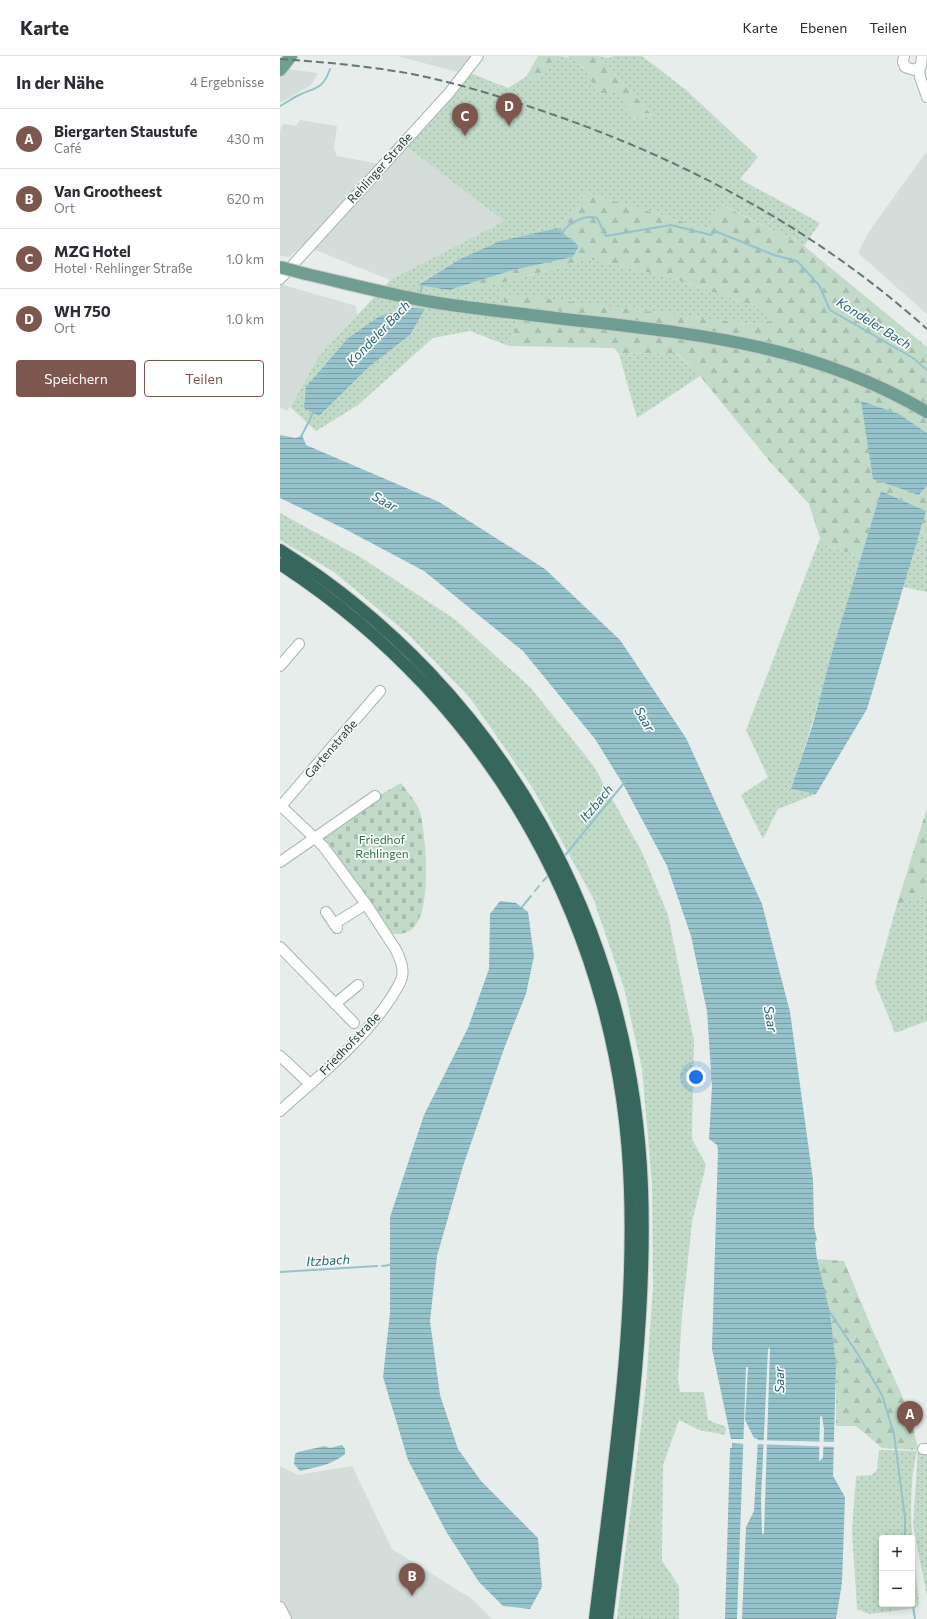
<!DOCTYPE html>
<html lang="de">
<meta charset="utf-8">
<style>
body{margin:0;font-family:Commissioner,sans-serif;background:#f7f7f7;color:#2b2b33}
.controls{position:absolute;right:12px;bottom:12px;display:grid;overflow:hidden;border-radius:4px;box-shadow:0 2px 10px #0003}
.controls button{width:36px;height:36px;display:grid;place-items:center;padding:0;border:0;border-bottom:1px solid #e1e1e2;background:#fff;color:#2b2b33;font:20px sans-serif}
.you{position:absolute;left:416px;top:1021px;width:14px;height:14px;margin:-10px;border:3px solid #fff;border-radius:50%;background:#1a73e8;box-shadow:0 0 0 6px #1a73e833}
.badge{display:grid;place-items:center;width:26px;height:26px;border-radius:50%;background:#7d574e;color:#fff;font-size:13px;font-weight:700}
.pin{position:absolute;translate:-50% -33px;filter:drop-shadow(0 1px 2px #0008)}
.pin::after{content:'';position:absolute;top:21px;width:14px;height:12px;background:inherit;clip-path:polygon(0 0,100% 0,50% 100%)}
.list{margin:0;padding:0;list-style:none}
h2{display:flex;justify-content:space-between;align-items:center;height:52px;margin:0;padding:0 16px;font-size:17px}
h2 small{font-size:13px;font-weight:400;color:#7c7c81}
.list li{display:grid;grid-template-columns:26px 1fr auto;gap:12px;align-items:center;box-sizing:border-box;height:60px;padding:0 16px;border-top:1px solid #e1e1e2}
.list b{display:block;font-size:15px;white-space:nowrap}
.list p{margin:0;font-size:13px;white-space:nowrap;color:#7c7c81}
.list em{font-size:13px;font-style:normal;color:#7c7c81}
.actions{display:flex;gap:8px;padding:12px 16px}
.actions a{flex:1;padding:9px 0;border:1px solid #7d574e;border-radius:4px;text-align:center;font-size:14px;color:#7d574e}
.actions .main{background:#7d574e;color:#fff}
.map{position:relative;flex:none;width:647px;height:1563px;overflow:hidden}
header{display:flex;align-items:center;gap:24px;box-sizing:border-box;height:56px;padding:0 20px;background:#fff;border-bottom:1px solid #e1e1e2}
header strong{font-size:19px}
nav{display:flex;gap:22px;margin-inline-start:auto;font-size:14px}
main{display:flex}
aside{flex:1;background:#fff}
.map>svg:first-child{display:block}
.built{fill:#d4ddd9}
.grass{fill:url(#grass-dots);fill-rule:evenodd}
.forest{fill:url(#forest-firs)}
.cemetery{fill:url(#cemetery-stones)}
.water{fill:url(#water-rules);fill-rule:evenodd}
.pier{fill:#e6edea}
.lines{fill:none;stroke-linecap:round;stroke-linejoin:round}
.stream{stroke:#95c2cb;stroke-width:2}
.minor-casing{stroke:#a9b5b1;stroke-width:12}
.major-casing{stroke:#c3c9c7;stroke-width:14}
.highway-casing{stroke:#c3c9c7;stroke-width:14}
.minor{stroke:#fff;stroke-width:10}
.major{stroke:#709d92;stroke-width:12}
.highway{stroke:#36665c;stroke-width:12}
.rail{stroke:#627872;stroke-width:2;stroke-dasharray:8 4;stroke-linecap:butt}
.major-bridge-casing{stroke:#c3c9c7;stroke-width:14;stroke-linecap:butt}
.major-bridge{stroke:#709d92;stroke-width:12}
.labels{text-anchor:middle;stroke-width:3.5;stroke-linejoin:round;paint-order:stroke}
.street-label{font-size:12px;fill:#273d37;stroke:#f6faf8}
.park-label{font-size:12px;fill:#366f4c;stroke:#f6faf8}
.water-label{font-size:13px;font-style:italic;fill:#286572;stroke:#f6faf8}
</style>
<header>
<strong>Karte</strong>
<nav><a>Karte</a><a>Ebenen</a><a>Teilen</a></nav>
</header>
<main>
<aside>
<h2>In der Nähe<small>4 Ergebnisse</small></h2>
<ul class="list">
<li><span class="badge">A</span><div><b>Biergarten Staustufe</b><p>Café</p></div><em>430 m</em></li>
<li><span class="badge">B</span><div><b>Van Grootheest</b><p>Ort</p></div><em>620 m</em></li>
<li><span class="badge">C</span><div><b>MZG Hotel</b><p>Hotel · Rehlinger Straße</p></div><em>1.0 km</em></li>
<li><span class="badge">D</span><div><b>WH 750</b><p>Ort</p></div><em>1.0 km</em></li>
</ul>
<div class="actions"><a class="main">Speichern</a><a>Teilen</a></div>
</aside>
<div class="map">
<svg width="647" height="1563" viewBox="0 0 647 1563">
<defs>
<pattern id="grass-dots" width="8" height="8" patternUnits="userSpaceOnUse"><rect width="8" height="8" fill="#c2dbc9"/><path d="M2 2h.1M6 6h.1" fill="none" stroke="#a7bdad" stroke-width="1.8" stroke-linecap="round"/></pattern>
<pattern id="forest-firs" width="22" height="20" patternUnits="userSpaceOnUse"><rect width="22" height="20" fill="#c2dbc9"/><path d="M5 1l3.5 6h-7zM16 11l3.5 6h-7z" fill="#a7bdad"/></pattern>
<pattern id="cemetery-stones" width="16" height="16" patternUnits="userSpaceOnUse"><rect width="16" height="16" fill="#c2dbc9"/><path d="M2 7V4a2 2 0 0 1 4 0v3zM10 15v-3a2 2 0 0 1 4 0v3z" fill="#a7bdad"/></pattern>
<pattern id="water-rules" width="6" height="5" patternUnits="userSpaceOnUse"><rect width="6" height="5" fill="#95c2cb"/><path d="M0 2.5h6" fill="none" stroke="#7a9fa6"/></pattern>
</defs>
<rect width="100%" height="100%" fill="#e6edea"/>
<!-- built -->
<path class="built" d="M117 0H193L178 16Z
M7 13 38 17 31 29 0 47V20Z
M20 64 57 70 54 92 57 100 110 110 127 91 224 165 110 224 23 189 9 201 0 200V75L3 68 16 70Z
M647 95V258L578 197 588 177Z
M0 228 76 250 77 260 39 300 7 355 0 352Z
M0 1410 18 1419 72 1410 112 1493 192 1543 212 1563H0Z"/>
<!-- grass -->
<path class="grass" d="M277 0C301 0 309 20 319 38L340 35 352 63 372 59 319 0 329 2 334 0H362L405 33 478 101 460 123 540 167 524 190 443 149 427 173 307 137 277 172 220 185 182 202 139 228 214 229 309 203 385 220 484 253 492 265 471 268 220 238 237 267 229 290 190 275 153 282 78 349 36 375 10 351 39 300 110 224 224 165 127 91 190 17 228 32 246 21 256 25ZM145 253 130 279 89 311 40 359 24 352Z
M396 297 420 320 357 362 339 298Z
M0 457 82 502 176 564 250 631 313 709 362 796 388 859 414 985 412 1083 426 1109 412 1166 402 1259 398 1323 400 1336H424L428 1364 446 1371 445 1379 419 1374 399 1364 383 1409 382 1505 399 1530V1563H337L366 1329 373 1231 372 1127 362 1013 344 932 313 842 252 731 190 642 129 579 54 516 0 484Z
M639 476 647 480V536L623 531Z
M540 482 545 489 581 501C557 579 537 657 511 733L536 738 498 753 483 783 461 739 488 721 466 674Z
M647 839V965L615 977 595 927 617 848Z
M647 1393V1540L633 1469 638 1394Z
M599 1394 637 1395C625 1445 634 1497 639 1548L636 1552 589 1558 577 1553 572 1475 576 1420 592 1419 597 1414ZM602 1482H632V1548H602Z"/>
<!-- forest -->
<path class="forest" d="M258 0H277L256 25 246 21Z
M287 0H319L372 59 352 63 340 36 319 38 303 11Z
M307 137 427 173 442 149 524 190 647 291V377L619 358 639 439 647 430V480L639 476 646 455 601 435 581 501 545 489 540 482 529 448 491 407 420 320 397 297 339 298 334 292 229 290 237 267 219 237 471 268 492 265 484 253 385 220 309 203 214 229 169 234 233 214 293 201 299 190 277 172Z
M647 752V839L617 848Z
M537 1203 564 1205 592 1273 630 1357 638 1394 602 1392 576 1370H556V1309Z"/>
<!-- cemetery -->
<path class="cemetery" d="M121 727C127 736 137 746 140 756 146 779 153 857 132 873 125 879 117 878 109 878L43 780 96 741Z"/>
<!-- water -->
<path class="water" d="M277 172 299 190 293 201 233 214 169 234 138 229 182 202 220 185Z
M131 252 145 253 130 279 89 311 39 360 24 352 26 331 68 282 100 260Z
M581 345 619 358 647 377V430L639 439 593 423Z
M0 379 16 382 22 379 26 389 159 446 265 513 340 584 406 682 482 848 510 956 533 1124 534 1171 537 1184 535 1186 537 1203 550 1257 556 1309 553 1420 565 1441 562 1527 556 1563H462L466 1471 474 1455 478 1383 474 1382 465 1364 468 1311H466L457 1563H445L450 1392H452V1388L432 1293 438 1094 437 1089 429 1083 432 1030 427 955 411 880 387 810 343 728 315 683 243 595 144 515 65 473 0 442ZM490 1292V1293L484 1478 482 1477 481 1442 488 1293ZM542 1360 544 1373 543 1402 539 1405 540 1361Z
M601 435 646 455 587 653 536 738 511 733 532 671 553 593Z
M220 845 236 847 248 856 254 900 246 938 225 990 183 1110 157 1200 150 1265 160 1339 178 1393 201 1425 258 1482 262 1531 250 1553 223 1550 199 1526 167 1477 128 1404 103 1321 110 1257V1161L144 1059 188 972 209 913 210 858Z
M62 1389 65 1393V1398C52 1409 36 1411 20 1415L14 1408 15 1398 18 1396 45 1390 50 1392Z"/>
<!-- pier -->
<path class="pier" d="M449 1383H465V1388L450 1387Z
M472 1384 557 1386V1391L475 1388 476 1385Z"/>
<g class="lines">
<!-- stream -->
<path class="stream" d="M0 50C6 47 11 43 17 40 35 31 43 34 50 13
M282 177C288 167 306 158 317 162L326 180 391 169 431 179 435 175 494 199 517 205 539 229 550 254 633 302 647 314
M140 239 142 230 144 229
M21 381 34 355
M282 803 344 727
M263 825 268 820
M255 835 259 830
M242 851 251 840
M102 1210 110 1209
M0 1216 97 1210
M549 1255 579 1300 602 1339 614 1378 625 1462V1482
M632 1543 635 1563"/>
<defs>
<path id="minor" d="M624 0 623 6 625 11 634 14 641 10 642 0
M639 12 640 21 647 41
M0 223 169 37 198 0
M0 610 19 588
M0 749 43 790 86 848 116 894C120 903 124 911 122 921 120 929 115 935 111 942 82 986 39 1020 0 1055
M1 750 100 635
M0 806 95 740
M46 856 57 872
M54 868 86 848
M0 891 74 967
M55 948 78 929
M0 1000 30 1028
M643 1393H647
M0 1551 6 1563"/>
<path id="major" d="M0 14 11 0
M26 218C70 228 114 240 158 247 184 251 209 254 235 257 380 276 516 278 647 356"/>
<path id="highway" d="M0 494C222 634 352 870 362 1132 367 1276 344 1420 327 1563
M0 508C215 648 342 877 350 1133 355 1277 332 1421 315 1563"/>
</defs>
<!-- minor casing -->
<use href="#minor" class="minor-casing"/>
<!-- major casing -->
<use href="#major" class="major-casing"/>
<!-- highway casing -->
<use href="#highway" class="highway-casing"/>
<!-- minor -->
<use href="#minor" class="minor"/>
<!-- major -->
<use href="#major" class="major"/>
<!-- highway -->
<use href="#highway" class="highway"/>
<!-- rail -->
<path class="rail" d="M0 3C44 6 88 10 132 18 182 28 231 44 280 61 415 109 540 177 647 273"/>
<defs>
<path id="major-bridge" d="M0 211 26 218"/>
</defs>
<!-- major-bridge casing -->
<use href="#major-bridge" class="major-bridge-casing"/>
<!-- major-bridge -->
<use href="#major-bridge" class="major-bridge"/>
</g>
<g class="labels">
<!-- street labels -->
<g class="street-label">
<text transform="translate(100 112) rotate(-48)" y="4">Rehlinger Straße</text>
<text transform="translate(51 693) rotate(-49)" y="4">Gartenstraße</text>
<text transform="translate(70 988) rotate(-46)" y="4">Friedhofstraße</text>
</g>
<!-- park labels -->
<g class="park-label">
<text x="102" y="788">Friedhof<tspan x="102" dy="14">Rehlingen</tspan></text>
</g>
<!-- water labels -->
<g class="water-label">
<text transform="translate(594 267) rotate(32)" y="5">Kondeler Bach</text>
<text transform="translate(98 277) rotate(-46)" y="5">Kondeler Bach</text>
<text transform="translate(105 445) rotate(29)" y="5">Saar</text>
<text transform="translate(365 663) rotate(59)" y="5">Saar</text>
<text transform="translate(316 747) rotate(-50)" y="5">Itzbach</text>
<text transform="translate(491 963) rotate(80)" y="5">Saar</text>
<text transform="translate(48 1204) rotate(-3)" y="5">Itzbach</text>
<text transform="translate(499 1324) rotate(-91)" y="5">Saar</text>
</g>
</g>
</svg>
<div class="controls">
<button>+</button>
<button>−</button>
</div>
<div class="you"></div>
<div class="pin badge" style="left:630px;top:1378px">A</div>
<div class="pin badge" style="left:132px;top:1540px">B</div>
<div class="pin badge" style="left:185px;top:80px">C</div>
<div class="pin badge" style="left:229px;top:70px">D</div>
</div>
</main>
